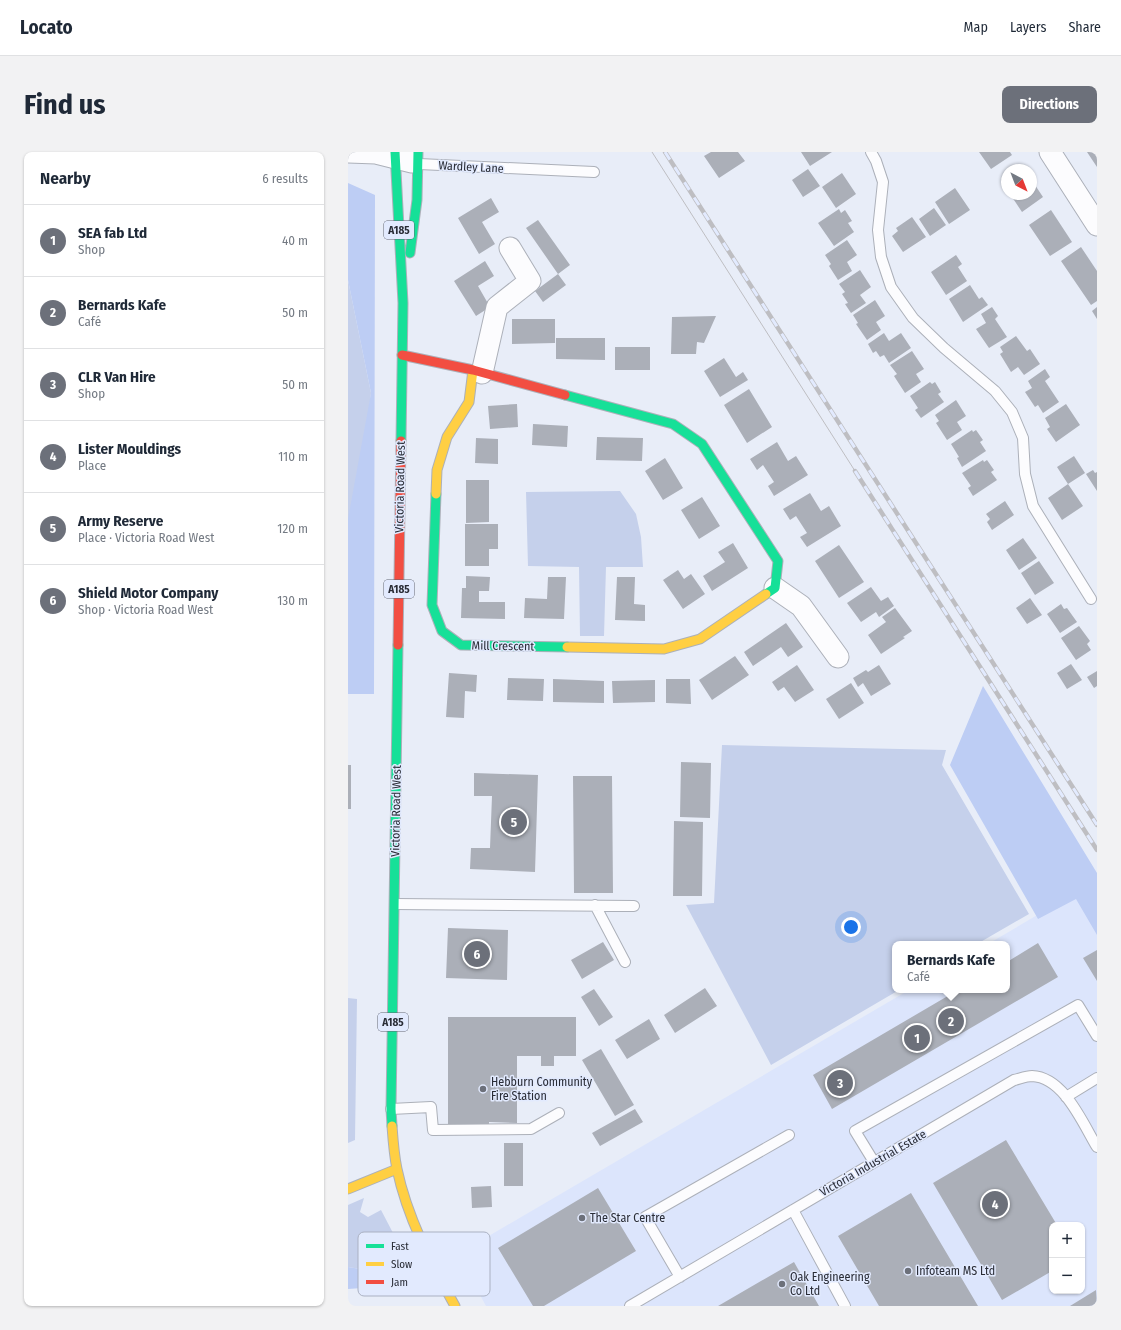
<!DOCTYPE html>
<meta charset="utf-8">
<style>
body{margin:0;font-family:"Fira Sans Condensed",sans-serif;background:#f2f2f3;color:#1f2937}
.controls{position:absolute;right:12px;bottom:12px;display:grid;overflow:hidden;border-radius:8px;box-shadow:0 1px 3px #0004}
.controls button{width:36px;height:36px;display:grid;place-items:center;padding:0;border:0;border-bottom:1px solid #e0e1e3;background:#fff;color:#1f2937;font:20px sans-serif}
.compass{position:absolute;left:653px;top:12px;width:36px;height:36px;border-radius:50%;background:#fff;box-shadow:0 1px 3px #0004;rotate:138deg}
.you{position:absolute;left:503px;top:775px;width:14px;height:14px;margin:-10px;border:3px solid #fff;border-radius:50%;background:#1a73e8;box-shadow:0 0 0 6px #1a73e833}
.badge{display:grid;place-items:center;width:26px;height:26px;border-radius:50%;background:#6c707a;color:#fff;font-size:13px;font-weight:700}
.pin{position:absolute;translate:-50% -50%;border:2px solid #fff;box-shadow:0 1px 4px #0006}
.popup{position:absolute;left:544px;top:789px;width:118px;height:52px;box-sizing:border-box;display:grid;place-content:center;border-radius:8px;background:#fff;filter:drop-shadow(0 1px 3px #0005);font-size:13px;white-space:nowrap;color:#747a83}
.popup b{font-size:15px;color:#1f2937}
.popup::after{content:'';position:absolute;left:50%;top:100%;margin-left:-8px;border:8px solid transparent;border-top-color:#fff}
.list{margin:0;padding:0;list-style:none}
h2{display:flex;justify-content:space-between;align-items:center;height:52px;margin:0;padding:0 16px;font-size:17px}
h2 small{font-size:13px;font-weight:400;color:#747a83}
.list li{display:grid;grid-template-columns:26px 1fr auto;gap:12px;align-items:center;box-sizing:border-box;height:72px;padding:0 16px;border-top:1px solid #e0e1e3}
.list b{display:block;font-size:15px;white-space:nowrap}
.list p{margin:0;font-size:13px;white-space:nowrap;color:#747a83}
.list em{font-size:13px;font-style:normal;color:#747a83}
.map{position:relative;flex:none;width:749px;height:1154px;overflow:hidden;border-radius:8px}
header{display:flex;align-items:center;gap:24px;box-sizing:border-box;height:56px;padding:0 20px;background:#fff;border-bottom:1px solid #e0e1e3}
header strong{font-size:19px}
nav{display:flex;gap:22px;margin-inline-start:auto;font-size:14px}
.intro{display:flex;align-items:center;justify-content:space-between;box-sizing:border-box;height:96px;padding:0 24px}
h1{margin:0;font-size:28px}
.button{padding:10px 18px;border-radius:8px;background:#6c707a;color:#fff;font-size:14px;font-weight:700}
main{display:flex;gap:24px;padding:0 24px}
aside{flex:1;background:#fff;border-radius:8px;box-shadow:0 1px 3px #0004}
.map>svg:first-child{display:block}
.built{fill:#dce5fc;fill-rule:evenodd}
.green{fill:#c5d0eb}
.forest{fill:#bdcdf4}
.building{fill:#abafb8}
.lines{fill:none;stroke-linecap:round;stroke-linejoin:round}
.lane-casing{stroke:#acb0b9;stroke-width:12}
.street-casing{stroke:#acb0b9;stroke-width:23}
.fast-casing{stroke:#acb0b9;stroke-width:11}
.slow-casing{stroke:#acb0b9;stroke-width:11}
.jam-casing{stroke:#acb0b9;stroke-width:11}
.lane{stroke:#fcfcfe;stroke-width:10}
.street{stroke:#fcfcfe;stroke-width:21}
.fast{stroke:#16e098;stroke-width:9}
.slow{stroke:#ffcf43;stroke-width:9}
.jam{stroke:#f24e42;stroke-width:9}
.tram{stroke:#bebec2;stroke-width:1}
.rail-casing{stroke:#bebec2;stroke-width:4.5}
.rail{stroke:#e2eafe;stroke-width:3;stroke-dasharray:9;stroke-linecap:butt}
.poi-dot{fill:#6c707a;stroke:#e2eafe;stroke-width:1.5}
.labels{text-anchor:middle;stroke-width:3;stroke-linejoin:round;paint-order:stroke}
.shield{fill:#e2eafe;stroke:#606572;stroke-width:1}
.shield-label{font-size:11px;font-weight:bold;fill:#292c36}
.street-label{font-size:12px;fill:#292c36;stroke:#e2eafe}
.poi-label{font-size:12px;fill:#292c36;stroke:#e2eafe;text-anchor:start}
.key{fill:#e2eafe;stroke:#aab1c2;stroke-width:1}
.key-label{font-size:11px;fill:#292c36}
</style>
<header>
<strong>Locato</strong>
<nav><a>Map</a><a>Layers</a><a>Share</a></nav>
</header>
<div class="intro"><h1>Find us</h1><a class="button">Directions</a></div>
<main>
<aside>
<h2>Nearby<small>6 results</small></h2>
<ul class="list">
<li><span class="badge">1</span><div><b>SEA fab Ltd</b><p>Shop</p></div><em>40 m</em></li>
<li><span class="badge">2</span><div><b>Bernards Kafe</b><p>Café</p></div><em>50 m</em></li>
<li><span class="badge">3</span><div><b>CLR Van Hire</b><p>Shop</p></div><em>50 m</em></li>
<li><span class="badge">4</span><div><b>Lister Mouldings</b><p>Place</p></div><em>110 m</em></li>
<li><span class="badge">5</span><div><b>Army Reserve</b><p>Place · Victoria Road West</p></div><em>120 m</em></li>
<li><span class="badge">6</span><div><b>Shield Motor Company</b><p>Shop · Victoria Road West</p></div><em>130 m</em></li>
</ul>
</aside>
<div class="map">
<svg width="749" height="1154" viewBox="0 0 749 1154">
<rect width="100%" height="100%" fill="#e8edf8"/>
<!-- built -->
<path class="built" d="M749 728V1154H138L110 1102 561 838H659V792H640ZM704 1073H734V1139H704Z"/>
<!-- green -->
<path class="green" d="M0 128 23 241 0 432Z
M272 339 288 362 293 385 295 415H258L256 484H232L231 415 180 414 178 340Z
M374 593 598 598 594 613 681 762 629 792H547V838H551L423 913 338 753 366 751Z
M0 846 9 847 7 988 0 991Z
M16 1046 12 1060 20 1065 33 1058 67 1123 43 1134 31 1120 0 1115V1053Z"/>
<!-- forest -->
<path class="forest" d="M0 31 27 43 26 542H0V367L23 241 0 128Z
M635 534 749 721V783L728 747 690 767 602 613Z
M0 1115 31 1120 43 1134 0 1137Z"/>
<!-- building -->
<path class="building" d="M363 0H390L397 9 371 26 356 4Z
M453 0H484L462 14Z
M631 0H662L664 3 643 17Z
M739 0H749V15Z
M674 14 677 18H668Z
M460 17 472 34 455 45 444 28Z
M494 21 508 42 488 56 474 35Z
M659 24V38L653 28Z
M683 27 695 45 674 60 662 42H683Z
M607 36 622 58 601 72 587 50Z
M143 46 151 60 134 70 147 92 131 102 110 66Z
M586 56 598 73 582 84 571 67Z
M491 57 493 61 497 58 504 69 500 71 506 80 486 94 470 71Z
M703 58 724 90 702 104 681 73Z
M564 65 578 85 555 100 544 84 550 79 548 76Z
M190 68 222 113 210 122 178 76Z
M499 88 509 103 499 110 504 119 490 128 481 114 483 112 477 103Z
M733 95 749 119V149L743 153 713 109Z
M608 103 614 112 610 115 619 129 598 143 583 120Z
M137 109 146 124 130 134 142 155 128 164 106 129Z
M512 118 523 135 512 143 518 151 503 161 497 152 500 151 494 142 497 140 491 132Z
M210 122 218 133 195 150 187 139Z
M622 133 631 147 634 145 640 153 615 170 601 147Z
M527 148 537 164 528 170 533 178 519 188 508 172 510 171 505 163Z
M644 155 650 164 647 167 659 185 641 196 628 177 638 171 633 162Z
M749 155V167L744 159Z
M368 164 356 191 349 190 348 202H323L324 165Z
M164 167H207V191L164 192Z
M536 181 541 189 553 181 563 196 541 211 536 203 532 205 528 199 525 201 520 192Z
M668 184 679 199 682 197 692 212 676 223 670 215 663 220 652 202 655 200 652 195Z
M208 186H257V208L208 207Z
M267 195H302V218H267Z
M564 199 576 217 568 222 573 230 557 241 546 224 549 222 542 213Z
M376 206 388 225 395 220 400 228 372 245 356 219Z
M697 217 702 225 697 229 711 250 695 261 690 253 687 255 677 240 684 236 680 229Z
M582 230 584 232 587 230 593 240 590 242 596 250 573 266 567 258 570 256 562 244Z
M401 237 424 275 399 291 376 253Z
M608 248 618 264 609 270 614 278 599 288 588 271 591 269 587 263Z
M169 252 170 275 142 277 140 254Z
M718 252 732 273 708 290 699 277 702 275 697 266Z
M185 272 220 274 219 295 184 293Z
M624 278 625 280 628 278 635 288 632 290 638 299 614 315 609 306 611 305 603 292Z
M249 285 295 286 294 309 248 308Z
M128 286 150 287V312L127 311Z
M429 290 440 309 448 304 460 323 426 344 420 334 426 330 415 313 409 318 402 307Z
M726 304 737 321 720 332 709 315Z
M317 306 335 336 315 348 297 319Z
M635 308 636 310 639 308 646 318 643 320 649 328 625 344 620 336 623 334 614 321Z
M745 318 747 321 749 320V339L738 322Z
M118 328H141V370L118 371Z
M720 332 735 354 714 368 700 346Z
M462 341 473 359 481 354 493 374 459 395 452 385 459 381 448 364 442 368 435 357Z
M354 345 372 374 351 387 333 358Z
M657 349 666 363 644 378 639 370 642 367 638 362Z
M117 372H150V397H141V414H117Z
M675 386 689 406 671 418 658 398Z
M385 391 400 416 364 439 355 424 377 410 370 400Z
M491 393 516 430 491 446 467 409Z
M691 409 706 431 687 443 673 421Z
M330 418 336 427 343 422 357 442 335 457 315 428Z
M118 424 142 425 141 439H131V450H157V467L113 466 114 436H118Z
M200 425H218L216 467 176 466 177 446 199 447Z
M269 425H287L286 452 297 453V469L267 468Z
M523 435 533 449 540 445 546 454 531 465 528 460 513 470 499 451Z
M682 446 694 463 679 472 668 456Z
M713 452 716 457 719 456 729 470 712 481 699 462Z
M547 456 564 479 555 485 557 486 533 502 520 483 538 470 534 465Z
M438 471 455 495 440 505 433 495 405 514 396 500Z
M731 474 742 489 739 492 743 498 728 508 713 486Z
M387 504 401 523 364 548 351 528Z
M723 512 734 528 719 537 709 521Z
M449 513 466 538 447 550 436 535 430 539 424 530Z
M531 513 543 532 523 544 515 531 510 535 505 526 518 518 520 520Z
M749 519V534L746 536 739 525Z
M101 521 129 523 128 540 117 539 116 566 98 565Z
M160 526 196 527 195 549 159 548Z
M205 527 256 529V551L205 550Z
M318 527H342L343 552 318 551Z
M307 528V550L265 551 264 529Z
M503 531 516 551 491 567 478 547Z
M333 610 363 611 362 666 332 665Z
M0 613H3V657H0Z
M126 621 190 623 187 720 122 717 123 696H142L144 644H126Z
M225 624H264L265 741H226Z
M326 669 355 670 354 744H325Z
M100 776 160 778 159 828 98 826Z
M255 790 266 808 234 827 223 808Z
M690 791 710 825 484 957 465 923 610 838H659V810Z
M749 798V829L735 806Z
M357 836 369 854 327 881 316 863Z
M246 837 265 865 251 874 233 845Z
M100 865H228V904H206V914H193V904H169V971L141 970V973H100Z
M301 867 312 887 279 907 267 888Z
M253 897 286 953 267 964 234 908Z
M287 957 295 970 252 994 244 981Z
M658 988 709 1073H704V1119L654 1148 585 1031Z
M156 991H175V1034H156Z
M143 1034 144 1055 124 1056 123 1035Z
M250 1036 288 1099 196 1154H185L150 1096Z
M563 1041 630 1154H531L490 1084Z
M446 1110 471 1154H370Z
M748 1138 749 1154H722Z"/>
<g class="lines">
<defs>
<path id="lane" d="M523 0 528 9 535 30 530 78 533 105 543 135 565 166 596 196 647 239 664 260 675 286 677 322 685 354 743 447
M71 12 246 20
M47 752 286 754
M247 753 277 810
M718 945 749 926
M43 957 83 955 85 978 183 977 211 961
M526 1010 507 979 730 853 749 884
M445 1058 497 1154
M332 1125 297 1065 441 983
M282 1154 666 928C671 927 678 924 684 924 716 925 735 972 749 995"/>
<path id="street" d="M0 0 28 1 64 10
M702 0 749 73
M134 221 149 155 182 129 162 96
M427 436 453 454 490 505"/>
<path id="fast" d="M47 0 55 151 53 289
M62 101 69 48 70 0
M217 243 325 272 354 292 430 409 427 436 418 442
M88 342 84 453 94 479 113 493 219 495
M44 974 43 957 50 493"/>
<path id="slow" d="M88 342 89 318 99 285 121 250 125 218
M219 495 316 497 352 487 418 442
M44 974C45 988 46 1003 49 1017 59 1065 83 1111 107 1154
M0 1037 49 1017"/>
<path id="jam" d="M54 203 125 218 217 243
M50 493 53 289"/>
</defs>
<!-- lane casing -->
<use href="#lane" class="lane-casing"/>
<!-- street casing -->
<use href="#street" class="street-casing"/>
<!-- fast casing -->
<use href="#fast" class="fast-casing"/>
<!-- slow casing -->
<use href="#slow" class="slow-casing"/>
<!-- jam casing -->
<use href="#jam" class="jam-casing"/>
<!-- lane -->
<use href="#lane" class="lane"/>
<!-- street -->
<use href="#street" class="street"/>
<!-- fast -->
<use href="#fast" class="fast"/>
<!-- slow -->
<use href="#slow" class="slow"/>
<!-- jam -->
<use href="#jam" class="jam"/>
<!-- tram -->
<path class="tram" d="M304 0 507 319"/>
<defs>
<path id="rail" d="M317 0 749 673
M507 319 749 698"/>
</defs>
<!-- rail casing -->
<use href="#rail" class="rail-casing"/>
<!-- rail -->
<use href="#rail" class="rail"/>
</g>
<!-- markers -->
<g class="poi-dot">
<circle cx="135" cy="937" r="4"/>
<circle cx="234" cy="1066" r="4"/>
<circle cx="560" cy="1119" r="4"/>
<circle cx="434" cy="1132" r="4"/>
</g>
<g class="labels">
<!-- shield labels -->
<g class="shield">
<rect x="36" y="69" width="30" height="18" rx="3"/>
<rect x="36" y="428" width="30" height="18" rx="3"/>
<rect x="30" y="861" width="30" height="18" rx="3"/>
</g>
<g class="shield-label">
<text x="51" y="82">A185</text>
<text x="51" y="441">A185</text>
<text x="45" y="874">A185</text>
</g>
<!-- street labels -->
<g class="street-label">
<text transform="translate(123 15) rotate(3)" y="4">Wardley Lane</text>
<text transform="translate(52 335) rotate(-89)" y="4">Victoria Road West</text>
<text transform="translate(155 494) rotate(1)" y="4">Mill Crescent</text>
<text transform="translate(48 659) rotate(-89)" y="4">Victoria Road West</text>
<text transform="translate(525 1011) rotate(-30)" y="4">Victoria Industrial Estate</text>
</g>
<!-- poi labels -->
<g class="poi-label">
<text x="143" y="934">Hebburn Community<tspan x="143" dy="14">Fire Station</tspan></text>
<text x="242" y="1070">The Star Centre</text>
<text x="568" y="1123">Infoteam MS Ltd</text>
<text x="442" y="1129">Oak Engineering<tspan x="442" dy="14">Co Ltd</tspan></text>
</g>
</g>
<!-- legend -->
<rect x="10" y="1080" width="132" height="64" rx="6" class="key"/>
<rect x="18" y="1092" width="18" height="4" fill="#16e098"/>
<rect x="18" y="1110" width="18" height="4" fill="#ffcf43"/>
<rect x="18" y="1128" width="18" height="4" fill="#f24e42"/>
<g class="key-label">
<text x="43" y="1098">Fast</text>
<text x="43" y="1116">Slow</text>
<text x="43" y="1134">Jam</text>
</g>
</svg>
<div class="controls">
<button>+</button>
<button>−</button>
</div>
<svg class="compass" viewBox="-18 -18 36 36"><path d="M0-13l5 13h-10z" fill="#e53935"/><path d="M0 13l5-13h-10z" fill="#747a83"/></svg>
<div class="you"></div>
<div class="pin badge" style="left:569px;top:886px">1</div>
<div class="pin badge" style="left:603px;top:869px">2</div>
<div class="popup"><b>Bernards Kafe</b>Café</div>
<div class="pin badge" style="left:492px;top:931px">3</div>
<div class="pin badge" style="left:647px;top:1052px">4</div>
<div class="pin badge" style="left:166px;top:670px">5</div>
<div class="pin badge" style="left:129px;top:802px">6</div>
</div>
</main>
